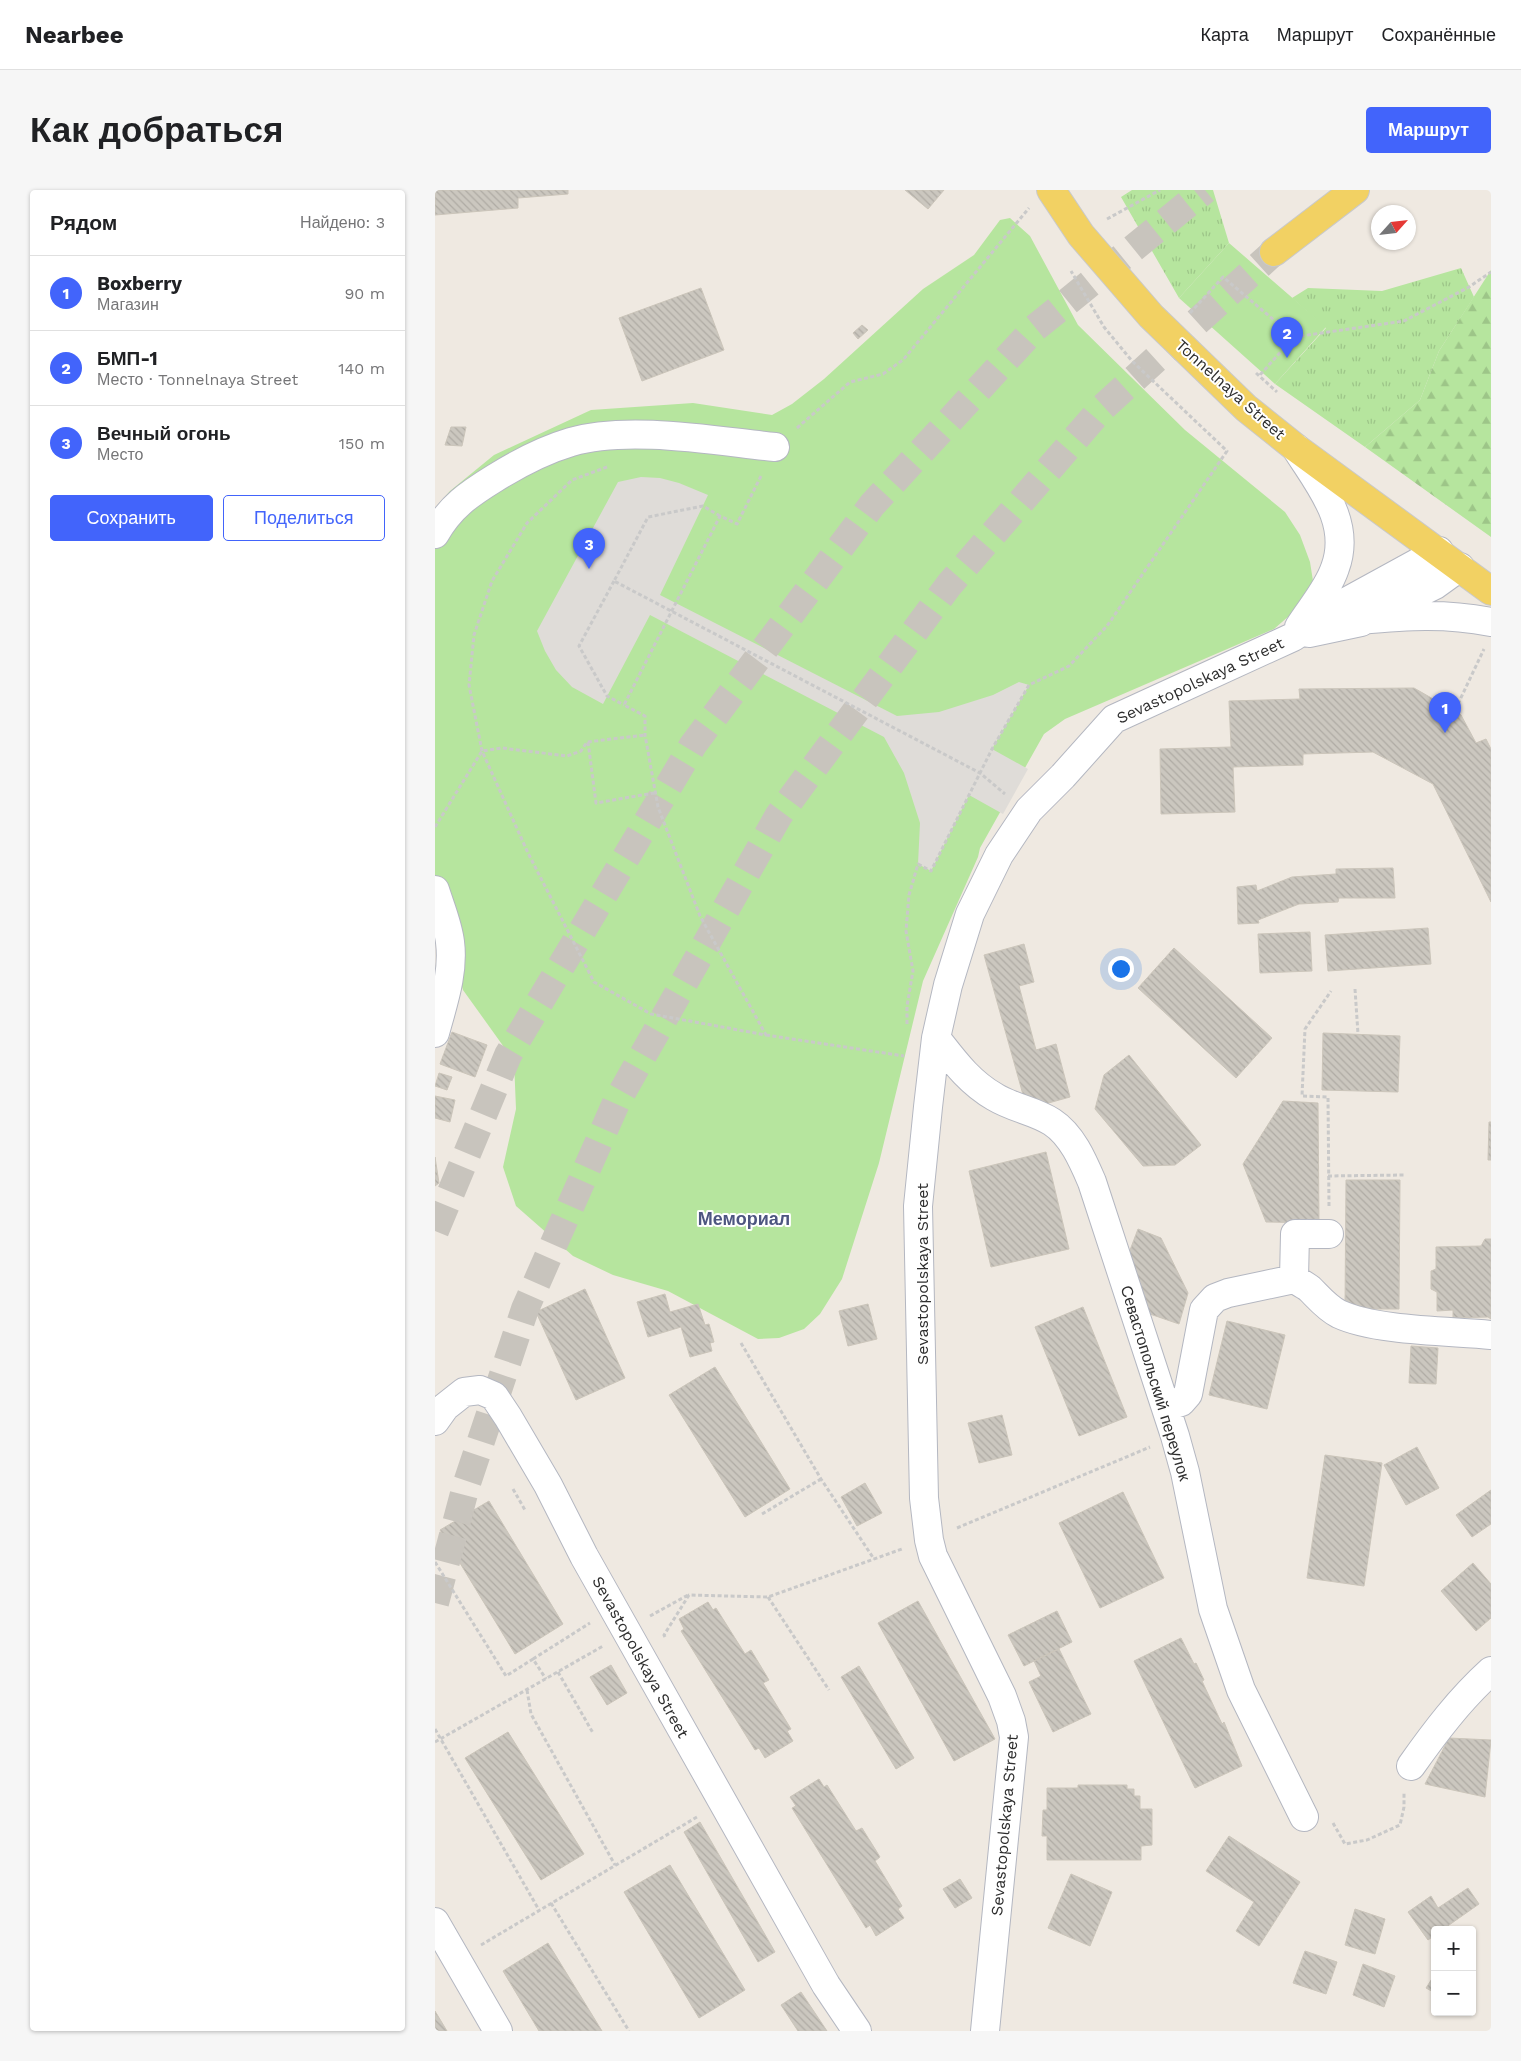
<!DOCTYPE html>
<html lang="ru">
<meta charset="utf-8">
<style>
body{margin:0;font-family:"Work Sans",sans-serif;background:#f6f6f6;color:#202124}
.controls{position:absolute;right:15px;bottom:15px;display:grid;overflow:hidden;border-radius:5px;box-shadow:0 1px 4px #0004}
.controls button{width:45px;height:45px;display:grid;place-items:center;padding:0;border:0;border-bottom:1px solid #e0e0e0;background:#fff;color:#202124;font:25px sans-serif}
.compass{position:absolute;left:936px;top:15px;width:45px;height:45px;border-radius:50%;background:#fff;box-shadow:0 1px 4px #0004;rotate:63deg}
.you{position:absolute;left:685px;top:778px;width:18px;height:18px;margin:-12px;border:4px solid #fff;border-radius:50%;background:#1a73e8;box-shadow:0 0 0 8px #1a73e833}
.badge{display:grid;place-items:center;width:32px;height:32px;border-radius:50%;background:#4264fb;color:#fff;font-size:16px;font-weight:700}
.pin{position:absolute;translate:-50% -41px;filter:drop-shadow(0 1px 2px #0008)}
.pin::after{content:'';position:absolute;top:26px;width:18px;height:15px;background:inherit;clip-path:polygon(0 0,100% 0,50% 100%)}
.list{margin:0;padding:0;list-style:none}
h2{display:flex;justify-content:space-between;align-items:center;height:65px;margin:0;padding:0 20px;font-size:21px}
h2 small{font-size:16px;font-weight:400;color:#757577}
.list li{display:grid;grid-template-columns:32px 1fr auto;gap:15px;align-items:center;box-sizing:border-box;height:75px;padding:0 20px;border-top:1px solid #e0e0e0}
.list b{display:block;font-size:19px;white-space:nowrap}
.list p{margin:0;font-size:16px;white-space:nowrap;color:#757577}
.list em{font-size:16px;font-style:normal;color:#757577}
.actions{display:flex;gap:10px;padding:15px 20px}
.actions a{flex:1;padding:11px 0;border:1px solid #4264fb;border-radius:5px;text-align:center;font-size:18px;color:#4264fb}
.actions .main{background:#4264fb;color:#fff}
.map{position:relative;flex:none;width:1056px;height:1841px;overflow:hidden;border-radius:5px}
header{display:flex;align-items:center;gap:30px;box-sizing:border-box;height:70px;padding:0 25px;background:#fff;border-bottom:1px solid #e0e0e0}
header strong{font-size:24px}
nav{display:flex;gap:28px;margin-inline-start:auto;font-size:18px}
.intro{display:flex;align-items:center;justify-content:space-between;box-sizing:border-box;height:120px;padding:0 30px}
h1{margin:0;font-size:35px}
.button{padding:12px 22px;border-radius:5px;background:#4264fb;color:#fff;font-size:18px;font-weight:700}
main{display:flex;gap:30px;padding:0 30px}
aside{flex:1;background:#fff;border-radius:5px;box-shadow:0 1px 4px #0004}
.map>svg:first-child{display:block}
.grass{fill:url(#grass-tufts)}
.forest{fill:url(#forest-firs)}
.park{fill:#b6e59e}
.plaza{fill:#dfdcd8}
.building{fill:url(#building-back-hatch);stroke:#cbc5ba}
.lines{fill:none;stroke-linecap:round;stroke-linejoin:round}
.major-tunnel{stroke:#c8c4bd;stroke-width:28;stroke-dasharray:28 14;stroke-linecap:butt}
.minor-casing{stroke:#b4b7c1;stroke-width:30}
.major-casing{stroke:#c9c9c9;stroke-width:30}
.path{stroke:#c9c9c9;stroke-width:3;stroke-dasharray:4 2.5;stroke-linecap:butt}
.minor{stroke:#fff;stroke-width:28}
.major{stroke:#f2d163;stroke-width:28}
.labels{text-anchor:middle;stroke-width:4;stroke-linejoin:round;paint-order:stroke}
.street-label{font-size:16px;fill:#2e2e2e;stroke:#fff}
.neighbourhood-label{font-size:18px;font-weight:bold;fill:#4d5680;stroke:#fff}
</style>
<header>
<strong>Nearbee</strong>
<nav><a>Карта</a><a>Маршрут</a><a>Сохранённые</a></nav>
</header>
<div class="intro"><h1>Как добраться</h1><a class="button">Маршрут</a></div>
<main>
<aside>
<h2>Рядом<small>Найдено: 3</small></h2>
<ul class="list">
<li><span class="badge">1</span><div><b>Boxberry</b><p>Магазин</p></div><em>90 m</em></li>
<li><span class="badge">2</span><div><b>БМП-1</b><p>Место · Tonnelnaya Street</p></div><em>140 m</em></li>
<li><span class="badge">3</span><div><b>Вечный огонь</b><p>Место</p></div><em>150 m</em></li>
</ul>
<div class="actions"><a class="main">Сохранить</a><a>Поделиться</a></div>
</aside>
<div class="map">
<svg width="1056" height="1841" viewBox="0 0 1056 1841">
<defs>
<pattern id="grass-tufts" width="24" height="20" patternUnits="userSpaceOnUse" patternTransform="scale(1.25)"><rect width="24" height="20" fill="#b6e59e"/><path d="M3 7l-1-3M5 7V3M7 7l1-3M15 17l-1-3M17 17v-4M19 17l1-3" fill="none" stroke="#9dc588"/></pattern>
<pattern id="forest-firs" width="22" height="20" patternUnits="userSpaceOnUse" patternTransform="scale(1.25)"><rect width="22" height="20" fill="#b6e59e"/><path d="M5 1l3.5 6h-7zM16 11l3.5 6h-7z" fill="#9dc588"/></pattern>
<pattern id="building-back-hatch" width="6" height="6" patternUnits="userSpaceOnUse" patternTransform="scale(1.25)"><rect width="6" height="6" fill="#cbc7bf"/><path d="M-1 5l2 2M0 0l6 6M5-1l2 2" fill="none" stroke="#afaba4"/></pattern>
</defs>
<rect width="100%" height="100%" fill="#efe9e1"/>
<!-- grass -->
<path class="grass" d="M697 0H778L794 53 744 108 686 7Z
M1026 78 1039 107 1004 161 985 210 930 257 840 194 891 138 857 108 873 98 947 101Z"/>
<!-- forest -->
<path class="forest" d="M1056 80V347L930 257 985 210 1004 161Z"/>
<!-- park -->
<path class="park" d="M575 28 595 46 643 135 750 240 850 322 865 345 875 372 878 391 870 412 839 439 630 529 609 544 545 658 543 667 488 791 444 973 407 1089 385 1124 369 1139 344 1148 323 1149 233 1101 178 1085 138 1066 81 1016 68 977 81 919 79 871 28 800 10 737 0 718V318L15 301 59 265 156 220 258 213 337 225 357 214 389 189 488 99 539 65 565 30Z
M794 53 891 137 840 194 744 108Z"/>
<!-- plaza -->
<path class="plaza" d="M206 287 225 288 244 293 273 305 225 405 462 526 504 522 558 505 584 492 594 495 557 559 593 579 568 624 534 605 496 681 483 674 485 633 469 583 449 547 215 425 168 514 137 497 121 480 110 461 102 441 183 292Z"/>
<!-- building -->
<path class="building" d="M0 0H133V4L83 8V18L0 25Z
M470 0H509L493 19Z
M266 98 289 160 207 191 184 128Z
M427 135 433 140 423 149 418 143Z
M16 237H31L27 256 10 255Z
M979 498 1026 525 1041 553 1051 549 1056 559V712L998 594 938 562 868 564V575L798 577 800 622 726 624 725 559 796 557 794 511 865 509 864 499Z
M958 678 960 708H904L903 712 864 714 823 730 824 733 803 734 802 697 821 695 822 701 857 687 901 684V679Z
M993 738 996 774 893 781 890 745Z
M875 742 877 781 825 783 823 744Z
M589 754 599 792 584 796 601 860 621 854 635 907 592 919 549 765Z
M739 758 837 848 801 888 703 798Z
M17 842 52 855 40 887 5 874Z
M888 843 965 846 963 902 887 900Z
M694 865 766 955 740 975 708 976 660 919 669 885Z
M4 883 17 887 12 900 0 896Z
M0 906 20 910 15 932 0 928Z
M848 911 883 913 884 1033 831 1032 808 974Z
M1054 932H1056V970H1053Z
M611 962 634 1059 556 1077 534 981Z
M0 967 4 993 0 996Z
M911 990H965L964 1119H910Z
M703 1039 726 1048 753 1103 744 1134 712 1123 714 1116 707 1113 702 1103 706 1092 695 1088 689 1076Z
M1050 1049H1056V1129L1053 1127 1018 1128V1120L1002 1121V1102L996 1099V1081L1001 1079V1057L1046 1056Z
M150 1099 190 1188 141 1210 101 1122Z
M230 1104 235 1122 263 1114 270 1135 274 1134 279 1152 275 1153 277 1161 255 1167 246 1137 213 1147 202 1112Z
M433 1114 442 1149 413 1156 404 1121Z
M648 1117 692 1227 644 1246 600 1137Z
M792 1131 850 1145 832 1219 774 1205Z
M976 1156 1003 1158 1001 1194 974 1193Z
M280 1177 355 1299 310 1327 234 1205Z
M567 1225 577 1265 544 1273 533 1233Z
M982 1257 1004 1298 971 1315 949 1275Z
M890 1265 947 1273 929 1396 872 1388Z
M430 1293 447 1323 422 1336 406 1307Z
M1056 1300V1334L1037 1347 1021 1325Z
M688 1302 729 1388 665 1418 624 1333Z
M54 1311 128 1434 80 1464 5 1340Z
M1038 1373 1056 1394V1428L1041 1441 1006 1401Z
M483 1411 560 1549 519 1571 443 1433Z
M273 1412 278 1420 281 1418 310 1464 316 1460 334 1490 328 1493 356 1539 352 1541 358 1551 330 1568 324 1558 320 1560 246 1441 249 1439 244 1429Z
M622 1421 637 1452 589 1476 573 1445Z
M746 1448 759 1474 761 1473 769 1490 767 1491 787 1534 789 1532 807 1576 760 1598 699 1471Z
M624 1459 656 1524 618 1542 594 1492 606 1486 599 1471Z
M176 1475 192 1503 172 1515 155 1487Z
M424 1476 479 1568 461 1579 406 1487Z
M73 1542 149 1664 106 1690 30 1568Z
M1014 1548 1056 1550 1050 1607 990 1594Z
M384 1589 389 1597 392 1595 421 1641 427 1638 445 1667 440 1671 467 1716 463 1719 469 1728 441 1746 435 1735 431 1738 357 1618 361 1616 355 1607Z
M643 1595H692V1599H699V1606H705V1619H717V1655L706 1656V1670H612V1646H607L608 1620H612V1598H643Z
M265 1632 340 1762 323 1772 249 1642Z
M794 1646 865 1692 824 1756 801 1741 819 1712 771 1681Z
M235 1675 310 1800 264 1828 189 1702Z
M636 1684 677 1702 655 1756 613 1738Z
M525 1689 537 1708 520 1718 508 1699Z
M1033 1698 1044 1714 1007 1740H1000V1745L993 1750 973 1722 996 1706 1003 1718Z
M920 1719 950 1729 940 1764 910 1755Z
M113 1753 167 1841H104L68 1781Z
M870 1761 902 1772 891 1804 858 1793Z
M928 1774 960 1786 949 1817 918 1805Z
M1000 1784V1803L991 1798Z
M366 1802 392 1841H363L346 1815Z
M0 1821 12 1841H0Z"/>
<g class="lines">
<!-- major-tunnel -->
<path class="major-tunnel" d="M0 1041 73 865 258 555 437 315 600 138 770 0
M0 1413 31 1296 90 1119 181 913 344 625 514 395 666 219 839 62"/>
<defs>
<path id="minor" d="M861 258C884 295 917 332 900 378 893 399 876 418 864 437
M0 344C15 317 34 304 60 288 84 273 109 260 136 252 193 235 281 251 340 257
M945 422 1000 395 1025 377
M874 443 926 432 925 430C972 426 1009 423 1056 432
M0 700C5 716 13 735 15 752 19 783 8 813 0 843
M501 848C519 871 534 892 560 907 578 918 600 921 617 932 637 945 648 971 657 992L740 1246 750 1282 778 1419 806 1500 869 1627
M859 1089 860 1044H894
M731 1217 746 1212 753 1204 769 1120 780 1108 793 1103 859 1089C864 1092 870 1095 875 1099 884 1108 892 1118 904 1124 940 1141 1015 1141 1056 1145
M0 1231 10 1217 29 1202 45 1200 59 1206 73 1227 113 1295 149 1366 391 1795 422 1841
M976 1576C1000 1542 1025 1509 1056 1481
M0 1732 63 1841
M550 1841 579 1547 576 1531 567 1506 498 1366 494 1350 489 1308 483 1016 493 917 501 848 513 795 535 724 564 665 594 620 628 586 679 529 858 447 909 413 1004 361"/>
<path id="major" d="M616 0 646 45 716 126 811 218 861 258 1056 401
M839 62 920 0"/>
</defs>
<!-- minor casing -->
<use href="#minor" class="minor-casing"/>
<!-- major casing -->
<use href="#major" class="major-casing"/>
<!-- path -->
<path class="path" d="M672 29 725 0
M755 123 788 87 859 147 824 186
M859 147 969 131 1034 97 1056 82
M821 183 842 202
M362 238 415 192 448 184 468 170 594 18
M172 277 137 290 92 333 57 391 39 445 34 495 47 561 93 663 159 792 216 824 331 845 265 726 223 617 210 545V526L189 515 285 326 302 334 327 284
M285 326 268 316 213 327 179 391 545 583 570 604
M179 391 144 456 172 506 189 515
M1023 514 1049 459
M153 552 161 613 219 603
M0 637 47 561 67 558 132 566 146 561 152 552 210 545
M920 799 923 844
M472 834V816L478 781 471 741 474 705 483 674 496 681 557 559 594 495 634 476 672 436 792 261 697 171 669 137 636 81
M331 845 469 866
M893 986 969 985
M894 1016 893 907 867 906 870 839 896 801
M306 1153 386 1289 439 1369
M78 1299 90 1320
M327 1324 386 1289
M522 1338 715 1257
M0 1372 71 1486 98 1469 111 1489
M333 1407 394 1500
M215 1426 253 1405
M230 1447 229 1445 254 1405 333 1407 467 1359
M98 1469 155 1433
M123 1482 158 1543
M92 1500 96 1524 180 1675
M0 1539 104 1720
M0 1552 168 1456
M898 1633 910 1654 932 1650 965 1635 969 1617V1602
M116 1713 194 1841
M46 1755 262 1627"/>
<!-- minor -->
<use href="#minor" class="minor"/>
<!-- major -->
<use href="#major" class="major"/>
</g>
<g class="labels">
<!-- street labels -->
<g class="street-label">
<text transform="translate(796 199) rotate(42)" y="6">Tonnelnaya Street</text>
<text transform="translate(765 490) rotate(-25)" y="6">Sevastopolskaya Street</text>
<text transform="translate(487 1084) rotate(-90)" y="6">Sevastopolskaya Street</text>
<text transform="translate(721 1193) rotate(73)" y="6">Севастопольский переулок</text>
<text transform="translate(206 1467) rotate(61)" y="6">Sevastopolskaya Street</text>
<text transform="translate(569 1635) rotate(-85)" y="6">Sevastopolskaya Street</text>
</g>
<!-- neighbourhood labels -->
<g class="neighbourhood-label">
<text x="309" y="1035">Мемориал</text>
</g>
</g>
</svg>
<div class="controls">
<button>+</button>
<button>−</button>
</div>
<svg class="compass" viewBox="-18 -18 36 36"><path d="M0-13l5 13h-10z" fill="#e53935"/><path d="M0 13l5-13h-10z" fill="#757577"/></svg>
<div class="you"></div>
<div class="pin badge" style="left:1010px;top:543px">1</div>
<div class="pin badge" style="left:852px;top:168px">2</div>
<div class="pin badge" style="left:154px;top:379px">3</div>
</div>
</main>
